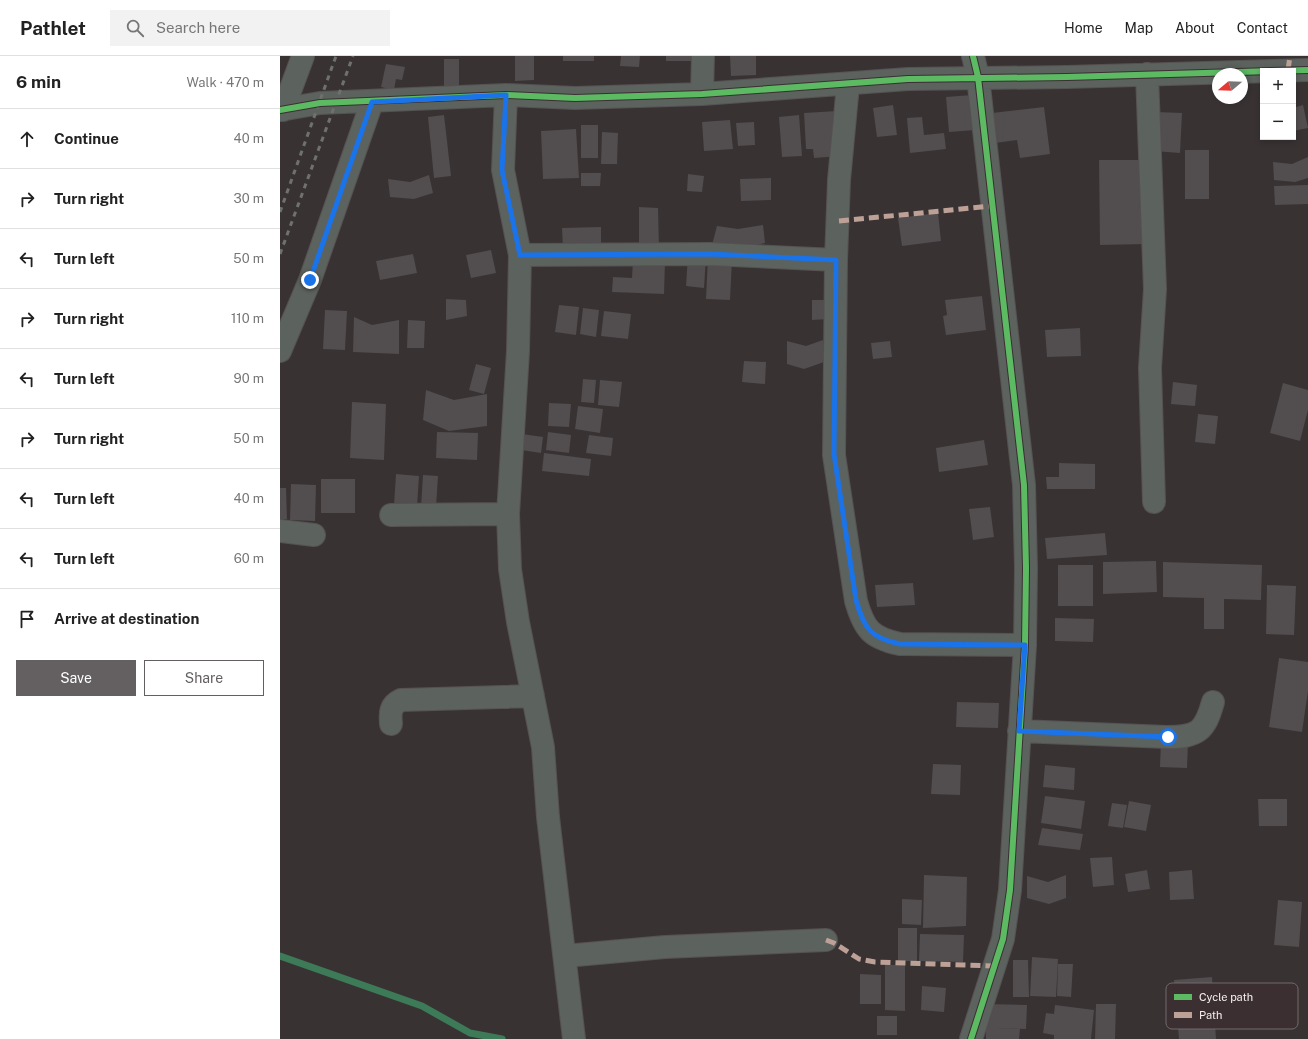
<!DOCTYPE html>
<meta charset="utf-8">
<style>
body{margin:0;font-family:"Public Sans",sans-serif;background:#f2f2f2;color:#222}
.controls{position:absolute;right:12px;top:12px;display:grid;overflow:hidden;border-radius:0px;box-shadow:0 2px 6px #0003}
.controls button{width:36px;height:36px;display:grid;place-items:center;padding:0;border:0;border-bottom:1px solid #e0e0e0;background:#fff;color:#222;font:20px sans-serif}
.compass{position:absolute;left:932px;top:12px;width:36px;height:36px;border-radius:50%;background:#fff;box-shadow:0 2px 6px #0003;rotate:251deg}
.stop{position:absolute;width:12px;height:12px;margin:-9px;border:3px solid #1a73e8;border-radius:50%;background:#fff}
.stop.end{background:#1a73e8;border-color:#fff;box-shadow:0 1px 4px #0008}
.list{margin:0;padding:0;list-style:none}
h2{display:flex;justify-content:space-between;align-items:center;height:52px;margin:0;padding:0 16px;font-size:17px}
h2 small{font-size:13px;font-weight:400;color:#767676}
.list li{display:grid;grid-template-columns:26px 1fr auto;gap:12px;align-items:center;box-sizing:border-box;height:60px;padding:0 16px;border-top:1px solid #e0e0e0}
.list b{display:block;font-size:15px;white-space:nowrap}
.list em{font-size:13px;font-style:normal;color:#767676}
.actions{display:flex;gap:8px;padding:12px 16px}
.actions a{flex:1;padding:9px 0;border:1px solid #646061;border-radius:0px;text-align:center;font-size:14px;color:#646061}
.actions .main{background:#646061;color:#fff}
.icon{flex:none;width:22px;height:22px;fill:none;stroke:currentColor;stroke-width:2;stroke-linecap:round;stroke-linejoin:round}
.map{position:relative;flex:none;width:1028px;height:983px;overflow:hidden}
header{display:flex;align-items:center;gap:24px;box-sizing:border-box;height:56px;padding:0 20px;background:#fff;border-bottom:1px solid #e0e0e0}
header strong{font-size:19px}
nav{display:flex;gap:22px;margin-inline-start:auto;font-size:14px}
.search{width:280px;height:36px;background:#f2f2f2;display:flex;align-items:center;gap:10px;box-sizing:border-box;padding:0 14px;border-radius:0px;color:#767676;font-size:15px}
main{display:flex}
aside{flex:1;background:#fff}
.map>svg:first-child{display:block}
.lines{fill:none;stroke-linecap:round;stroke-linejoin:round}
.stream{stroke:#3d7a57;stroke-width:7}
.building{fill:#524d4e}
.minor-casing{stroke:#565152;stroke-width:24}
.minor{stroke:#5c625e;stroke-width:22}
.rail{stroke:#6e716e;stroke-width:3;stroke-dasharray:5 5;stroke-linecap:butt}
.quiet{stroke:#bda197;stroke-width:5;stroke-dasharray:10 5;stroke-linecap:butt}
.cycleway-casing{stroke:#3b2f32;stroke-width:8}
.cycleway{stroke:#5cba63;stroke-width:6}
.route{stroke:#1a73e8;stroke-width:5}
.key{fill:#3b2f32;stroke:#73686b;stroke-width:1}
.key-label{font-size:11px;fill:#f6eef0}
</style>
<header>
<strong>Pathlet</strong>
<div class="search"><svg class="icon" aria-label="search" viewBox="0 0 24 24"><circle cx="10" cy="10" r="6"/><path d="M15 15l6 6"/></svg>Search here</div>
<nav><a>Home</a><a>Map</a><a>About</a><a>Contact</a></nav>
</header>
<main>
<aside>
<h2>6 min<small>Walk · 470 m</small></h2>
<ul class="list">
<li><svg class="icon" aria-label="ahead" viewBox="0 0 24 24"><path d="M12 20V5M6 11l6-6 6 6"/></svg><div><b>Continue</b></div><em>40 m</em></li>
<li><svg class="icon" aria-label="right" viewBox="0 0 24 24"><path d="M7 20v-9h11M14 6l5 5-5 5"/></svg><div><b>Turn right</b></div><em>30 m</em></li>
<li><svg class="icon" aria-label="left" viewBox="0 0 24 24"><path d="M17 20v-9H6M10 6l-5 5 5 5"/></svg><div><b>Turn left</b></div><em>50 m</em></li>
<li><svg class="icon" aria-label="right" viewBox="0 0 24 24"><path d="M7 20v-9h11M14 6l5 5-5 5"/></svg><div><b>Turn right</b></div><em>110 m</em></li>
<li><svg class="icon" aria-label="left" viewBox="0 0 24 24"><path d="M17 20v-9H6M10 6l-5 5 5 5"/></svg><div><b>Turn left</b></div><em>90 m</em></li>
<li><svg class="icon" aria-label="right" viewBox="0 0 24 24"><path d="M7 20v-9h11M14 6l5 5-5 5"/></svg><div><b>Turn right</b></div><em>50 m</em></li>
<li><svg class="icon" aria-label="left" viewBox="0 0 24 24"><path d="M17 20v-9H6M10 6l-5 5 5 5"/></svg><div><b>Turn left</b></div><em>40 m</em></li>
<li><svg class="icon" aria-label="left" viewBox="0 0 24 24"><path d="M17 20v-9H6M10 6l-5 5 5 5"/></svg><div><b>Turn left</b></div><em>60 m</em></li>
<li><svg class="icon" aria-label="arrive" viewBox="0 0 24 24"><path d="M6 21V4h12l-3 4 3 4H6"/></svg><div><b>Arrive at destination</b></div></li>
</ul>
<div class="actions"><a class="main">Save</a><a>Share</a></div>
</aside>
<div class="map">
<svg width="1028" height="983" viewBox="0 0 1028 983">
<rect width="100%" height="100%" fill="#383233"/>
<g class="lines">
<!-- stream -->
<path class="stream" d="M0 900 142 950 190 977 222 983"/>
</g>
<!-- building -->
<path class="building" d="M235 0H254V24L235 25Z
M283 0H314V5H283Z
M341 0H360L359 11 340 10Z
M386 0H415V5H386Z
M450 0H476V19L451 20Z
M164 3H179V32L164 31Z
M106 8 125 11 122 24 116 23 114 34 101 31Z
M692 39 695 74 669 76 666 41Z
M613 49 617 79 597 81 593 52Z
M1023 49 1028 72 1013 75V52Z
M764 51 770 98 740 102 737 84 715 87 712 57Z
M557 55 560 100 534 102 533 93H526L524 57Z
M876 56 902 57 900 97 874 95Z
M164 59 171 120 154 122 148 61Z
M519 59 522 100 502 101 499 61Z
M642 61 644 79 664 77 666 93 630 97 627 62Z
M450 64 453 93 424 95 422 66Z
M474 66 475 89 458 90 456 67Z
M301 69H318V102H301Z
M296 73 299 122 263 123 261 75Z
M322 76 338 77 337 108H321Z
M905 94H929V143H905Z
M1028 101V122L1015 126 994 124 993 106 1012 108Z
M819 104H866L867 188 820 189Z
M301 117H321L320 130H301Z
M408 118 424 120 422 136 407 135Z
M149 119 153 137 134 143 110 141 108 123 130 126Z
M491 122V144L461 145 460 123Z
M1028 129V148L995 149 994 130Z
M359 151 378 152 379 192 359 193Z
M658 157 661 185 622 190 618 162Z
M483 169 485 187 459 193 432 189 437 170 458 173Z
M321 171V192H283L282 172Z
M211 194 216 217 191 222 186 199Z
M133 198 137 217 100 224 96 205Z
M408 199 426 201 424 232 406 230Z
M428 201 452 203 450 244 426 243Z
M353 204 385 206 384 238 332 236 333 221 352 222Z
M702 240 706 274 666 279 663 260 667 259 665 244Z
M166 243 186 244 187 260 166 264Z
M532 244H547L548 263 532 264Z
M279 249 299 251 296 279 275 276Z
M303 252 319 254 316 281 300 278Z
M45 254 67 255 65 294 43 293Z
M324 255 351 258 348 283 321 280Z
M74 261 92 269 119 264V298L73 296Z
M128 264 145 265 144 292H127Z
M800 272 801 300 767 301 765 274Z
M543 284 544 306 524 313 507 308V285L526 290Z
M610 285 612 301 593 303 591 287Z
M464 305 486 306 485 328 462 326Z
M196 308 211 312 204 338 189 334Z
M303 323 316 324 314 347 301 346Z
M320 324 342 326 339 351 318 349Z
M893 326 917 329 915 350 891 348Z
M1003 327 1028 334V354L1020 385 990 377Z
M146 334 174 344 207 338V370L169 375 143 364Z
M72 346 106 348 104 404 70 402Z
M269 347 291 348 289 371 268 370Z
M298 350 323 353 320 377 295 373Z
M918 358 938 360 935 388 915 386Z
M157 376 198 377 197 404 156 402Z
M268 376 291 379 289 397 266 394Z
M242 378 263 381 261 397 241 394Z
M309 379 333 382 331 400 306 397Z
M704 384 708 409 659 416 656 392Z
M264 397 311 403 309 420 262 415Z
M779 407 815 408V433H767L766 421H779Z
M116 418 139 420 137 451 114 449Z
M143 419 158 420 156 451H141Z
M41 423H75V457H41Z
M11 428 36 429 35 465 10 464Z
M0 432H6L7 463H0Z
M710 451 714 481 693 484 689 453Z
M825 477 827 499 767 503 765 482Z
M876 505 877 536 823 538V506Z
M883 506 982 509 981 544 944 543V573H924V542L883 541Z
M778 509H813V550H778Z
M633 527 635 549 597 551 595 529Z
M987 529 1016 530 1014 579 986 578Z
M775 562 814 563 813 586 775 585Z
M999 602 1028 606V635L1022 676 989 671Z
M677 646 719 647 718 672 676 671Z
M881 685 908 686 907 712 880 711Z
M653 708 681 709 680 739 651 738Z
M765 709 795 712 794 734 763 731Z
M765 740 805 745 801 773 761 767Z
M978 743H1007V770H979Z
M849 745 871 749 866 775 844 771Z
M832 747 847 749 843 772 828 770Z
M762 772 803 778 800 794 758 789Z
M832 801 834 829 813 831 810 802Z
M867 814 870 833 848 836 845 818Z
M912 814 914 843 890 844 889 816Z
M644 819 687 821 686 870 643 872Z
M786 819V842L769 848 747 842V820L768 826Z
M622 843 642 844 641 869 622 868Z
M998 844 1022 846 1019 891 994 889Z
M618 872H637V905H618Z
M640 878 684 879 683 906 639 905Z
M752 901 778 903 776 941 750 940Z
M733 904H748L749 941H733Z
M778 908H793L791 941 777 940Z
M605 909H625V955L605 954Z
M580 918 601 919V948H580Z
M932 921 936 983H899L894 924Z
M642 930 666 932 664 956 641 954Z
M705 948 747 949 746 973 713 972 740 973 739 983H706Z
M816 948H836L835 983H815Z
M775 949 814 954 811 983H774V979L763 977 766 957 774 958Z
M597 960H617V979H597Z"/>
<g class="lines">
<defs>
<path id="minor" d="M867 18 875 233 870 312 874 446
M568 29 559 124 556 204 554 399 576 545C584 573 591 582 620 588L745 589
M422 38 423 0
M226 39 223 114 240 199 238 295 228 458 230 513 238 566 263 691 268 761 294 983
M0 54 40 47 226 39 295 42 422 38 628 23 787 21 1028 14
M3 54 23 0
M240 199 430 198 556 204
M0 295 30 224 92 46
M111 459 228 458
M0 475 34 479
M111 668C110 657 110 649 121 644L253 640
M739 675 887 681C918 681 925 675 933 646
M285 900 385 891 546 884
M691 983 723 883 730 834 745 589 746 512 744 429 698 21 693 0"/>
</defs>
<!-- minor casing -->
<use href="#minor" class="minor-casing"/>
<!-- minor -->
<use href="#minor" class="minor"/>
<!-- rail -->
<path class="rail" d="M0 156 56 0
M0 198 73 0"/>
<!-- quiet -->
<path class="quiet" d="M1008 14 1010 0
M559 165 712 150
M546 884 554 887 579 903 595 906 714 910"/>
<defs>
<path id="cycleway" d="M0 54 40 47 226 39 295 42 422 38 628 23 787 21 1028 14
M691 983 723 883 730 834 745 589 746 512 744 429 698 21 693 0"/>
</defs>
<!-- cycleway casing -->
<use href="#cycleway" class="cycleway-casing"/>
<!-- cycleway -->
<use href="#cycleway" class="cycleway"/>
</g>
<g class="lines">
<!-- route -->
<path class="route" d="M30 224 92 46 226 39 222 114 240 199 430 198 556 204 554 398 576 544C584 573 591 582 620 588L745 589 739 675 888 681"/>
</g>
<!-- legend -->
<rect x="886" y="927" width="132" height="46" rx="6" class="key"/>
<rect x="894" y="938" width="18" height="6" fill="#5cba63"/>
<rect x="894" y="956" width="18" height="6" fill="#bda197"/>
<g class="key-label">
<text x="919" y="945">Cycle path</text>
<text x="919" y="963">Path</text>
</g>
</svg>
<div class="controls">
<button>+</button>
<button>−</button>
</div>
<svg class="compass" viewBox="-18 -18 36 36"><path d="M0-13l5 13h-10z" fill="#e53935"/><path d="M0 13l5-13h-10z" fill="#767676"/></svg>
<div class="stop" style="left:888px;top:681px"></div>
<div class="stop end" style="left:30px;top:224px"></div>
</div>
</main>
